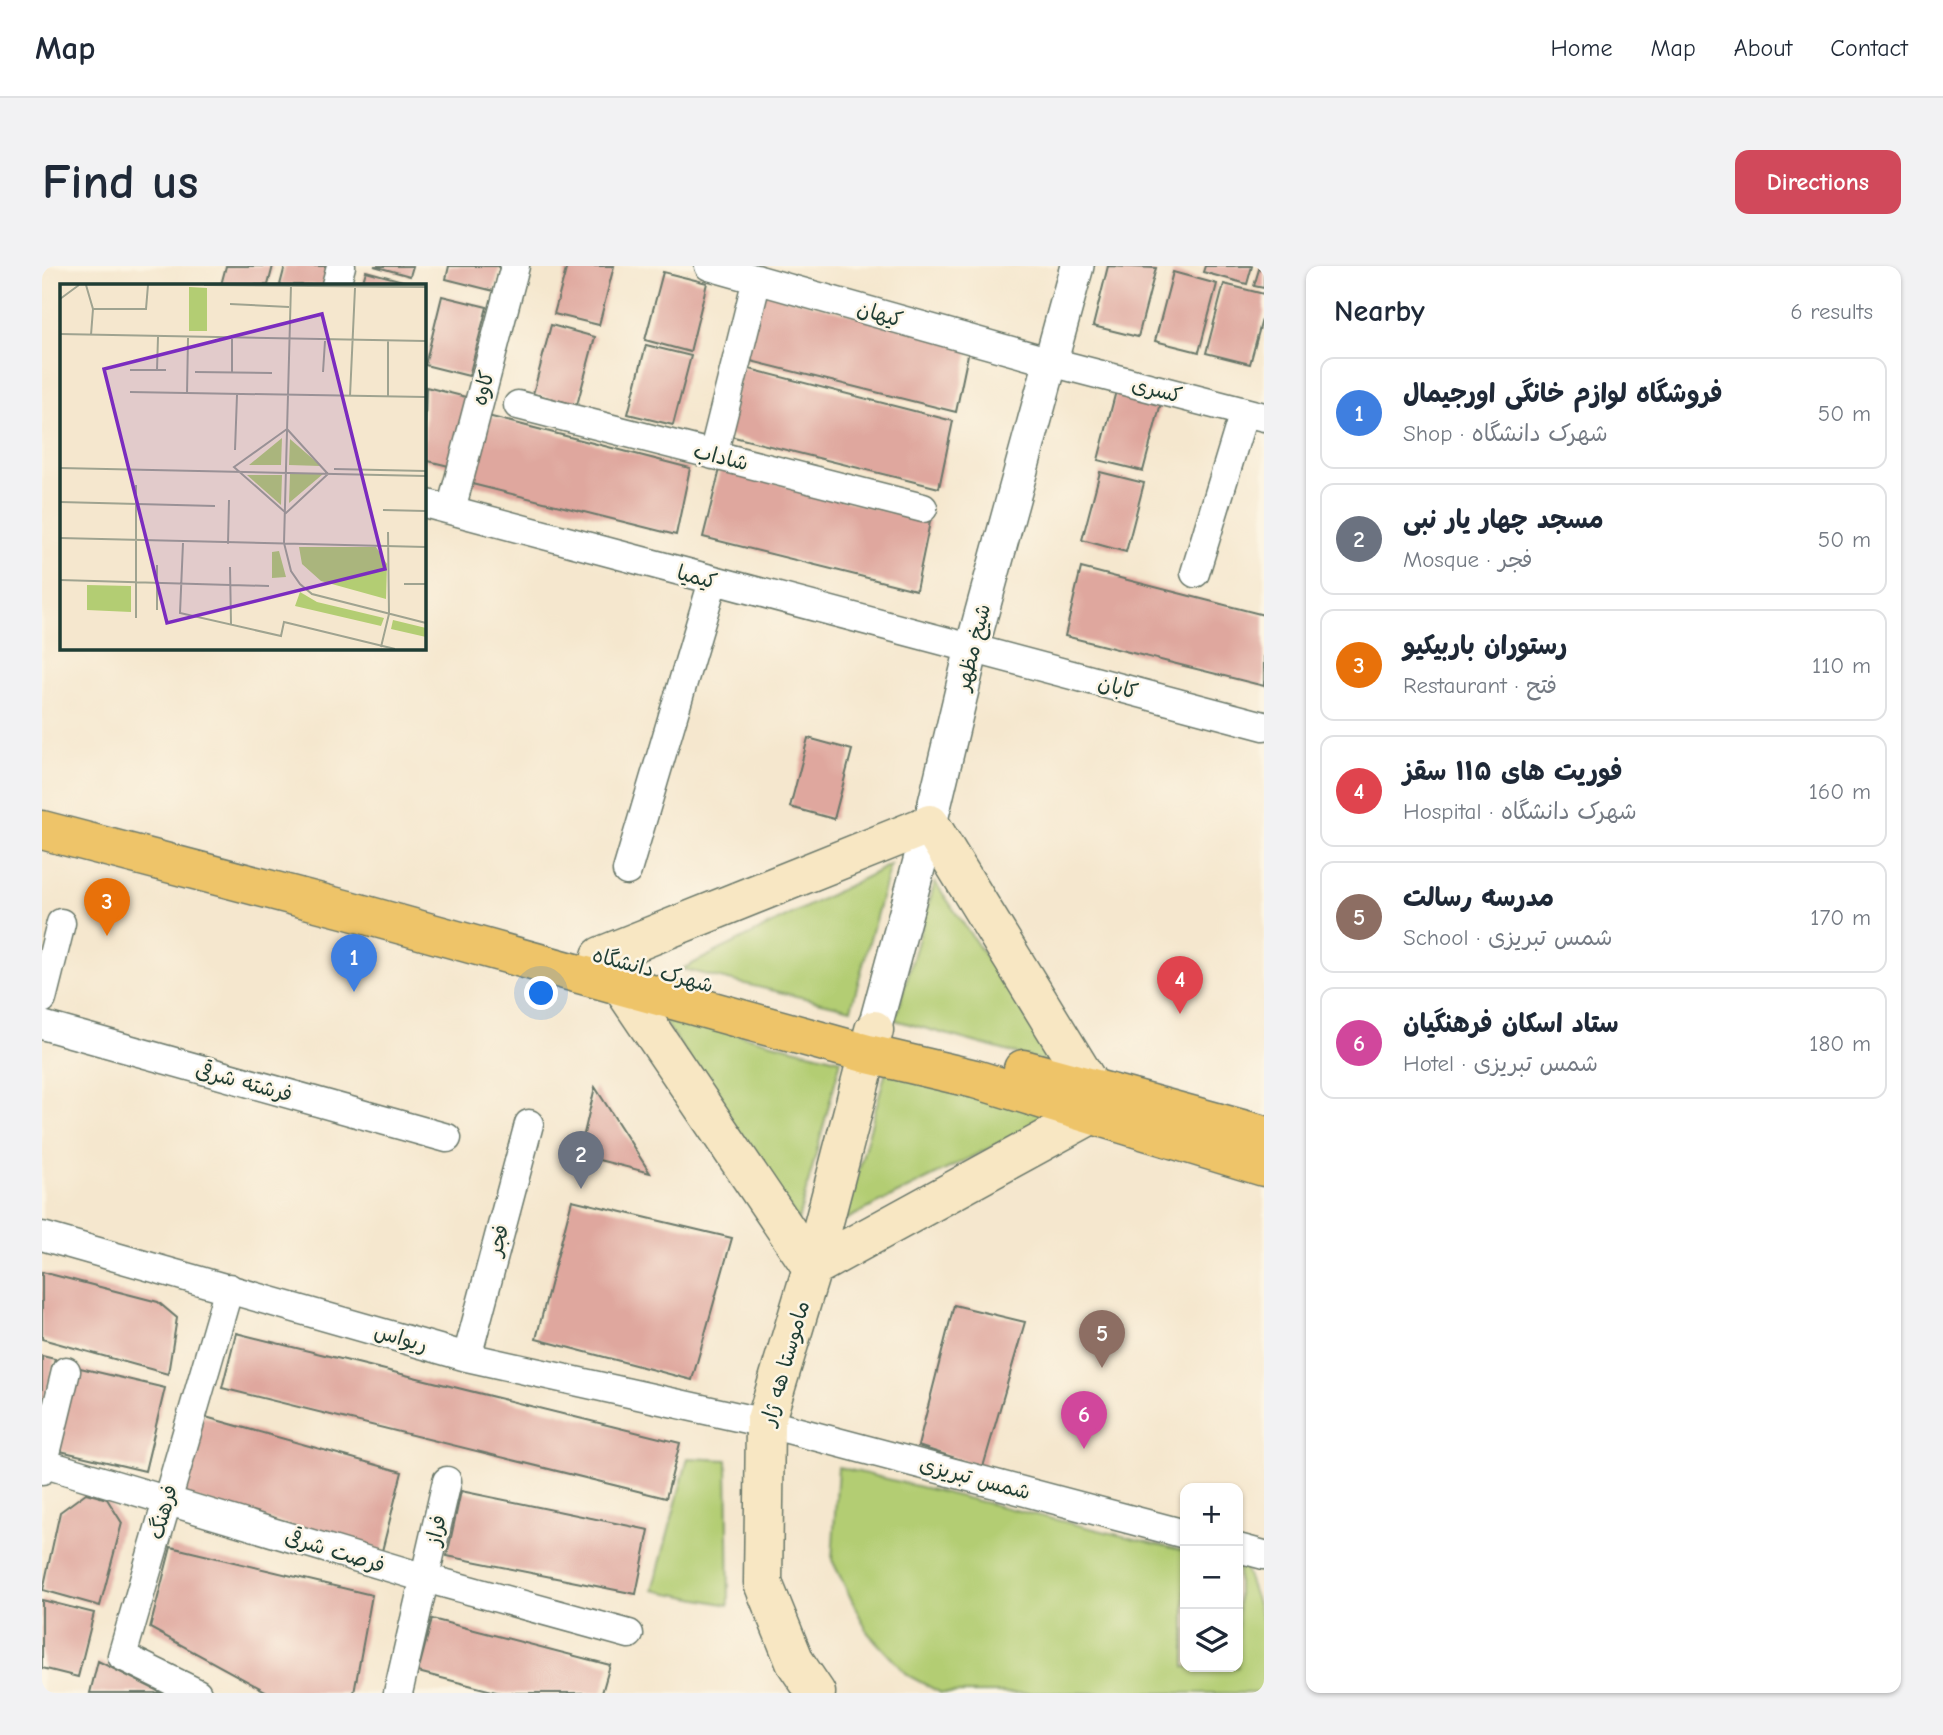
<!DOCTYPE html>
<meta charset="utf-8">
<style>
body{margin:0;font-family:"Comic Neue","Playpen Sans Arabic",sans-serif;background:#f2f2f3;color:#1f2937}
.controls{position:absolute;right:21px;bottom:21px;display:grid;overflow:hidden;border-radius:14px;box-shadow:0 2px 5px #0004}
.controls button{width:63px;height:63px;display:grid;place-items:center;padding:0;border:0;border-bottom:2px solid #e0e1e3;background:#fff;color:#1f2937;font:35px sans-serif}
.you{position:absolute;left:500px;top:728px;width:24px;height:24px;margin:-18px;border:5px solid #fff;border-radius:50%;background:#1a73e8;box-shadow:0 0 0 10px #1a73e833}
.badge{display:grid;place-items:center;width:46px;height:46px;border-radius:50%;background:#d1495b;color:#fff;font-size:23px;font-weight:700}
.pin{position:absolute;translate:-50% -58px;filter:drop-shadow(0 2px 4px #0008)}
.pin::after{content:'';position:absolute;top:37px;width:24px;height:21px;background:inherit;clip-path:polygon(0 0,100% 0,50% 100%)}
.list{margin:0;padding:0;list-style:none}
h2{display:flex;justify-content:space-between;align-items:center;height:91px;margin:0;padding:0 28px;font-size:30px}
h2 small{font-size:23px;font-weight:400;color:#747a83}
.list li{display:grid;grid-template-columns:46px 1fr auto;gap:21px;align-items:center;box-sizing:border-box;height:112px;margin:0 14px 14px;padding:0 14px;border:2px solid #e0e1e3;border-radius:14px}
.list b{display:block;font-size:26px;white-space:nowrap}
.list p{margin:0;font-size:23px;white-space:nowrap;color:#747a83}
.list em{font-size:23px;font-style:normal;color:#747a83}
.icon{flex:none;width:38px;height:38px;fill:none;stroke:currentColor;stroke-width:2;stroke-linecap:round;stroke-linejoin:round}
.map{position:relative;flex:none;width:1222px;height:1427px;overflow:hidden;border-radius:14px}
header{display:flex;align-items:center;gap:42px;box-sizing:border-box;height:98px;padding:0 35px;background:#fff;border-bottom:2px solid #e0e1e3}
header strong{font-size:33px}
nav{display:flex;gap:38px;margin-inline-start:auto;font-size:24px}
.intro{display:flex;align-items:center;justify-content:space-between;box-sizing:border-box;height:168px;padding:0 42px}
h1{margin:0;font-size:49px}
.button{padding:18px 32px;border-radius:14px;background:#d1495b;color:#fff;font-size:24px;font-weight:700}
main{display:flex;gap:42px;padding:0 42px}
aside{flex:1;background:#fff;border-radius:14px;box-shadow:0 2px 5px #0004}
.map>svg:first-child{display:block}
.green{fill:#b3cd73;stroke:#698554;stroke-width:2}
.building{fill:#dfa79e}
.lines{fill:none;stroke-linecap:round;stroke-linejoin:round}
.minor-casing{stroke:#6a786a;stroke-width:31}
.tertiary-casing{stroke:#6a786a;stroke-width:36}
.secondary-casing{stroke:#6a786a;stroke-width:41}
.primary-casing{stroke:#6a786a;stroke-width:41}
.minor{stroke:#fff;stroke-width:28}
.tertiary{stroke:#fff;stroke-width:33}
.secondary{stroke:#f8e7c3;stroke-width:38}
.primary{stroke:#eec469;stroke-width:38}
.labels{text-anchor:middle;stroke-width:5;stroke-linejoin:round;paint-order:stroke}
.street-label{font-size:21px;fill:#1f3d34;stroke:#fcf5e5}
.inset-road{fill:none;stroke:#9fa390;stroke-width:2}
.view{fill:#7b2cbf;fill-opacity:0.15;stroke:#7b2cbf;stroke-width:3.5}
.inset-edge{fill:none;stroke:#1f3d34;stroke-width:3.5}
</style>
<header>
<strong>Map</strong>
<nav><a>Home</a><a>Map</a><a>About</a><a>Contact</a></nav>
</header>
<div class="intro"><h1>Find us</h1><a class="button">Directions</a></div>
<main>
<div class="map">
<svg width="1222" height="1427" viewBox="0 0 1222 1427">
<rect width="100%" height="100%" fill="#fcf5e5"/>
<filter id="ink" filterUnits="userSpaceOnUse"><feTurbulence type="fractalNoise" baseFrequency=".0143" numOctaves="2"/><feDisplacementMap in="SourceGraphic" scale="14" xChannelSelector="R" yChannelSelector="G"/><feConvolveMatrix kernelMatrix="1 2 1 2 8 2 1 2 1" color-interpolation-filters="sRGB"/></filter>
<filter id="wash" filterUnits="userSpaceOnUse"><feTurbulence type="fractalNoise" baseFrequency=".00686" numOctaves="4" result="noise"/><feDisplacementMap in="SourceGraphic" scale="28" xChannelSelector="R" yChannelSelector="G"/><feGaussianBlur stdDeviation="1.57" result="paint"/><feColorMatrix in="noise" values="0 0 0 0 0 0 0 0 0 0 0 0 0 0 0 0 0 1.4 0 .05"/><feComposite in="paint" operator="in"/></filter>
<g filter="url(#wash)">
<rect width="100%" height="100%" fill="#f5e7ce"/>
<!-- green -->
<path class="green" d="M848 599 809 743 640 703Z
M893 616 1018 800 853 754Z
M618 749 799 794 756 955Z
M845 801 1020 846 803 954Z
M646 1192 685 1194 687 1339 611 1324Z
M796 1201 1143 1285V1401H1196V1298L1202 1300 1222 1358V1427H899L865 1409 826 1367 790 1294Z"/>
<g id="blocks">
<!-- building -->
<path class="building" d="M184 0H231L226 19H179Z
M243 0H291L286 19H238Z
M332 0H371L368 10Z
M407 0H458L452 25 404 13Z
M525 0H572L557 59 512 48Z
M1066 0 1114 2 1096 71 1051 60Z
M1163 0H1210L1205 18 1161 6Z
M1218 0H1222V22L1212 20Z
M324 5 368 17V19H320Z
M621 6 665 17 648 86 603 74Z
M1131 6 1175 18 1157 86 1113 75Z
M1182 18 1222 28V46L1208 98 1164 87Z
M717 25 928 79 914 146 701 93Z
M400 30 445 41 427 110 383 99Z
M509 59 553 71 535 139 491 128Z
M604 79 649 90 631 159 586 148Z
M700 101 911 155 897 222 684 169Z
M384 121 428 132 411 201 382 194Z
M1074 125 1119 137 1101 205 1056 194Z
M438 148 648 202 634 269 422 216Z
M678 203 888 256 874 324 661 271Z
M1058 206 1102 217 1084 286 1040 274Z
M1039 302 1222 349V420L1023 370Z
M766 472 810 484 792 553 748 541Z
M553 821 608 907 537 889Z
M530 934 690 972 650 1114 494 1073Z
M0 1006 116 1036 135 1052 126 1108 0 1073Z
M912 1039 983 1056 941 1201 876 1180Z
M194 1067 638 1177 624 1232 180 1122Z
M0 1090 13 1093 1 1140H0Z
M34 1101 123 1122 103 1205 14 1184Z
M160 1150 360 1206 340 1285 140 1229Z
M419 1225 607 1264 594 1328 405 1290Z
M44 1227 65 1233 80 1257 58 1340 1 1324 18 1246Z
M129 1281 330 1329 312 1427H227L108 1362Z
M0 1334 52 1347 36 1411 0 1402Z
M390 1353 568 1399 560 1427H458L376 1406Z
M56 1395 120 1427H48Z"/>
</g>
</g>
<g filter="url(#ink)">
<use href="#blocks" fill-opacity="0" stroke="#6a786a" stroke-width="2"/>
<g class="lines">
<defs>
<path id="minor" d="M667 0 1009 96 1222 151
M294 19 299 0
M476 139 881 242
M671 189 715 13
M382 237 1222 460
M409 244 473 0
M1153 307 1202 146
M585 605 671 315
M0 733 19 657
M0 759 405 872
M0 970 425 1091 723 1157 1143 1268
M425 1091 487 858
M0 1197 383 1312 587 1368
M0 1204 24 1105
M1196 1282 1222 1289
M155 1427 80 1390 187 1022
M356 1427 405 1215"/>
<path id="tertiary" d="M832 764 888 558 930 382 1035 0"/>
<path id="secondary" d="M888 558 1049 821 1047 850 770 1002 559 690Z
M774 1427 753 1396 721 1317 723 1157 770 1002 832 764"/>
<path id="primary" d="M0 564 306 644 826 788 933 813 1222 901
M981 803 1222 869"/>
</defs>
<!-- minor casing -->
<use href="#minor" class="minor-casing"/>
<!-- tertiary casing -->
<use href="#tertiary" class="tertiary-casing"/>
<!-- secondary casing -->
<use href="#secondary" class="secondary-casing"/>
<!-- primary casing -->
<use href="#primary" class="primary-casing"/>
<!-- minor -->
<use href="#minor" class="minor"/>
<!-- tertiary -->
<use href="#tertiary" class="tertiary"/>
<!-- secondary -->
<use href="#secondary" class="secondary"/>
<!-- primary -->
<use href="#primary" class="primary"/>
</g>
</g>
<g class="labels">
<!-- street labels -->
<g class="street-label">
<text transform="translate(838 48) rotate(16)" y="7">کیهان</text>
<text transform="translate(441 122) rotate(-75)" y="7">کاوه</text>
<text transform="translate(1115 124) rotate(14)" y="7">کسری</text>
<text transform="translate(679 191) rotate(14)" y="7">شاداب</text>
<text transform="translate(655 311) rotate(15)" y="7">کیمیا</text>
<text transform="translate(931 381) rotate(-76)" y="7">شیخ مظهر</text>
<text transform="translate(1076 421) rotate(15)" y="7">کابان</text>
<text transform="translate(611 704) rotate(15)" y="7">شهرک دانشگاه</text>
<text transform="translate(202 816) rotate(15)" y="7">فرشته شرقی</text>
<text transform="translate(456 974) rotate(-75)" y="7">فجر</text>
<text transform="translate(359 1072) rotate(16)" y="7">ریواس</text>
<text transform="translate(743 1097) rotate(-74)" y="7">ماموستا هه ژار</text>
<text transform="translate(933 1212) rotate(15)" y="7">شمس تبریزی</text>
<text transform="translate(121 1246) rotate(-74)" y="7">فرهنگ</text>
<text transform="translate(394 1264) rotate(-77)" y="7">فراز</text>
<text transform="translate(293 1285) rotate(17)" y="7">فرصت شرقی</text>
</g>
</g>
<!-- overview -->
<g transform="translate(18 18)">
<rect width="366" height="366" fill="#f5e7ce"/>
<path d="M129 3 147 4V47H129ZM222 154 221 181H189ZM230 155 261 182 229 181ZM230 190H263L229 219ZM187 191H222L221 221ZM239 263H316L327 280 326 315 261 297 242 280ZM219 267 226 293 212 294V268ZM27 301 71 302V328L27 326ZM240 308 257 318 324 334 321 342 235 322ZM333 336 366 344V353L331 345Z" fill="#b3cd73"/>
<path class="inset-road" d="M26 1 33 25M144 1 366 3M0 15 19 1M170 20 229 23M0 50 366 57M31 51 33 25H86L88 1M70 86H106M97 86 98 53M135 88 212 89M172 88V55M263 88 265 57M70 108 366 113M127 110 128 54M290 112 295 4M328 112V57M227 145 268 190 226 229 174 183ZM175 166 177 111M0 184 366 192M226 184 231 1M226 184 224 259 231 287 240 300 252 310 366 339M274 185 366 187M0 218 155 222M323 226 366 227M0 254 366 263M123 259 120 329 221 352 224 338 335 365M168 260 169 216M170 283 171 340M0 296 209 302M344 300H366M97 326V281M76 334V201M321 363 329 330 328 248"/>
<path class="view" d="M262 30 325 285 107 339 44 85Z"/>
<rect width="366" height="366" class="inset-edge"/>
</g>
</svg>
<div class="controls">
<button>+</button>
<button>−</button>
<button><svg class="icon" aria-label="layers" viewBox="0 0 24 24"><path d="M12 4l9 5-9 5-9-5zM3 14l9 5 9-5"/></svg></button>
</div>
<div class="you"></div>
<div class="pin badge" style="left:312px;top:726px;background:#3f7fe0">1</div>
<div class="pin badge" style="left:539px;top:923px;background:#6b7280">2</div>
<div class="pin badge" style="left:65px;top:670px;background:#e8710a">3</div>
<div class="pin badge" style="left:1138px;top:748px;background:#e0444e">4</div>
<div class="pin badge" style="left:1060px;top:1102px;background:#8d6e63">5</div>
<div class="pin badge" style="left:1042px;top:1183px;background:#d1479c">6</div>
</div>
<aside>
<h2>Nearby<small>6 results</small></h2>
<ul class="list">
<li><span class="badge" style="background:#3f7fe0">1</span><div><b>فروشگاه لوازم خانگی اورجیمال</b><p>Shop · شهرک دانشگاه</p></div><em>50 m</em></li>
<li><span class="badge" style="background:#6b7280">2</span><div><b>مسجد چهار یار نبی</b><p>Mosque · فجر</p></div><em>50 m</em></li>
<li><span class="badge" style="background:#e8710a">3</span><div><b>رستوران باربیکیو</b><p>Restaurant · فتح</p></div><em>110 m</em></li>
<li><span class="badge" style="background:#e0444e">4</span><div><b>فوریت های ۱۱۵ سقز</b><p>Hospital · شهرک دانشگاه</p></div><em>160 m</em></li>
<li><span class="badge" style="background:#8d6e63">5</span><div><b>مدرسه رسالت</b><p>School · شمس تبریزی</p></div><em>170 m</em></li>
<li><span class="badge" style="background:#d1479c">6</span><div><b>ستاد اسکان فرهنگیان</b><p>Hotel · شمس تبریزی</p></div><em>180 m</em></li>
</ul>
</aside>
</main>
